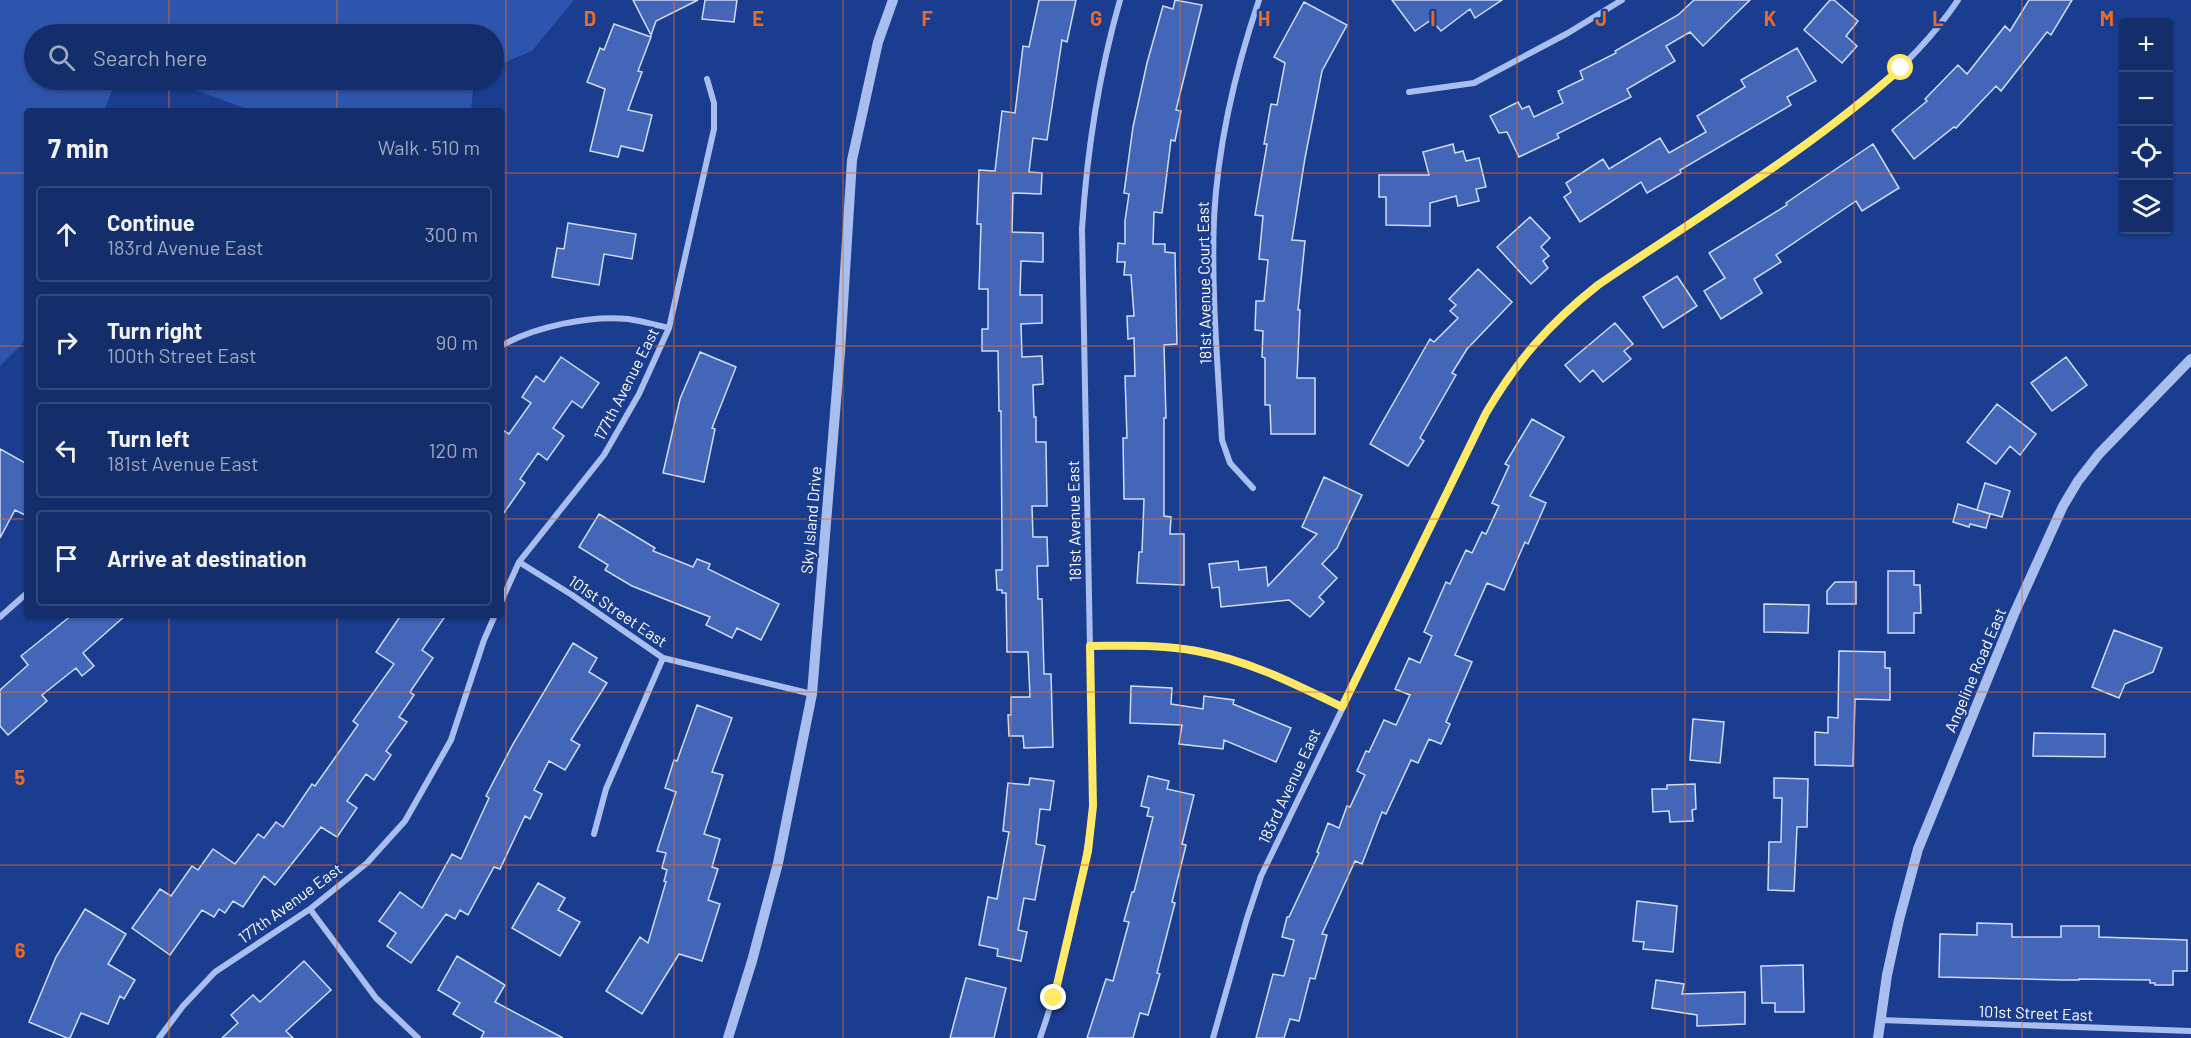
<!DOCTYPE html>
<meta charset="utf-8">
<style>
body{margin:0;font-family:Barlow,sans-serif;background:#1d3671;color:#f1f3f6}
.controls{position:absolute;right:18px;top:18px;display:grid;overflow:hidden;border-radius:6px;box-shadow:0 2px 4px #0004}
.controls button{width:54px;height:54px;display:grid;place-items:center;padding:0;border:0;border-bottom:2px solid #334a7e;background:#142e6b;color:#f1f3f6;font:30px sans-serif}
.stop{position:absolute;width:18px;height:18px;margin:-14px;border:4px solid #ffe966;border-radius:50%;background:#fff}
.stop.end{background:#ffe966;border-color:#fff;box-shadow:0 2px 6px #0008}
.list{margin:0;padding:0;list-style:none}
h2{display:flex;justify-content:space-between;align-items:center;height:78px;margin:0;padding:0 24px;font-size:26px}
h2 small{font-size:20px;font-weight:400;color:#9da8c1}
.list li{display:grid;grid-template-columns:39px 1fr auto;gap:18px;align-items:center;box-sizing:border-box;height:96px;margin:0 12px 12px;padding:0 12px;border:2px solid #334a7e;border-radius:6px}
.list b{display:block;font-size:22px;white-space:nowrap}
.list p{margin:0;font-size:20px;white-space:nowrap;color:#9da8c1}
.list em{font-size:20px;font-style:normal;color:#9da8c1}
.icon{flex:none;width:33px;height:33px;fill:none;stroke:currentColor;stroke-width:2;stroke-linecap:round;stroke-linejoin:round}
.map{position:relative;flex:none;width:2191px;height:1038px;overflow:hidden}
.search{position:absolute;background:#142e6b;box-shadow:0 2px 4px #0004;left:24px;top:24px;width:480px;height:66px;display:flex;align-items:center;gap:15px;box-sizing:border-box;padding:0 21px;border-radius:33px;color:#9da8c1;font-size:22px}
.panel{position:absolute;background:#142e6b;box-shadow:0 2px 4px #0004;left:24px;top:108px;width:480px;height:510px;border-radius:6px}
.map>svg:first-child{display:block}
.green{fill:#2d55ae}
.building{fill:#4366b8;stroke:#cedcfa;stroke-width:1.5}
.lines{fill:none;stroke-linecap:round;stroke-linejoin:round}
.minor{stroke:#a8beee;stroke-width:6}
.tertiary{stroke:#a8beee;stroke-width:10}
.route{stroke:#ffe966;stroke-width:8}
.grid{fill:none;stroke:#ea6a24;stroke-width:1.5;stroke-opacity:0.55}
.labels{text-anchor:middle;stroke-width:4.5;stroke-linejoin:round;paint-order:stroke}
.street-label{font-size:16px;fill:#fff;stroke:#1a3d8f}
.grid-label{font-size:20px;text-anchor:middle;font-weight:bold;fill:#ea6a24;stroke:#1a3d8f;stroke-width:4.5;stroke-linejoin:round;paint-order:stroke}
</style>
<div class="map">
<svg width="2191" height="1038" viewBox="0 0 2191 1038">
<rect width="100%" height="100%" fill="#1a3d8f"/>
<!-- green -->
<path class="green" d="M0 0H574L532 51 494 67V34H34V80H116L104 111H27V339L0 366Z
M168 80H474L471 111H253Z"/>
<!-- building -->
<path class="building" d="M633 0H698L656 21 651 35Z
M705 0H737L734 22 702 19Z
M1039 0H1076L1067 42 1062 40 1047 140 1033 138 1029 172 1042 173 1041 194 1013 193 1012 232 1043 233V262L1021 261 1020 295H1042V323L1021 324 1022 357 1042 356 1043 384 1033 385 1034 417H1036V442H1046L1047 506H1032L1033 537H1047L1048 566H1037L1038 599H1042L1044 674H1051L1053 747 1024 748 1023 736H1009L1008 715H1011V697H1030L1028 652H1007L1006 593H1002V590H997L996 570H1002V544L1001 411H999L998 351H982V329H988V289H979L981 224H977L979 170 995 171 1002 111 1015 113 1023 46 1029 47Z
M1175 0 1202 5 1176 110 1181 111 1175 141 1171 140 1162 213 1154 212 1153 244H1165V252L1175 253 1177 344 1164 345 1166 418H1164V516L1171 517 1170 534H1184V585L1137 583 1139 552H1142L1144 499H1124L1123 438H1127L1125 376H1135L1134 338 1128 339 1127 316H1134L1131 275H1124L1125 262H1117L1118 243 1125 244V221L1129 194 1124 193 1133 127 1147 63 1163 6 1173 9Z
M1392 0H1502L1475 18 1470 9 1441 31 1431 20 1415 31Z
M1694 0H1750L1703 46 1690 32 1666 46 1675 61 1627 89 1631 97 1557 134 1559 138 1519 157 1507 132 1499 133 1490 116 1518 102 1522 109 1529 106 1534 117 1563 103 1558 91 1583 79 1580 71 1616 53 1615 51 1678 15Z
M1830 0H1834L1858 21 1846 36 1857 46 1842 63 1804 30Z
M2029 0H2072L2051 35 2047 32 2001 91 1996 86 1956 128 1954 127 1914 159 1892 130 1927 101 1925 99 1958 65 1967 74 2005 26 2010 31Z
M1304 2 1347 25 1322 71 1305 158 1292 240 1305 241 1298 310H1300L1297 378H1315V434H1271L1270 405H1265V358L1262 357 1263 331 1255 330 1256 301H1264L1268 260 1259 259 1263 216 1255 215 1267 144H1264L1271 104 1277 105 1285 63 1274 57Z
M614 24 651 37 638 71 642 72 628 110 652 115 643 151 621 146 618 157 590 151 605 89 587 82 600 48 604 50Z
M1797 48 1816 81 1787 97 1791 105 1680 170 1681 173 1647 193 1641 182 1580 222 1564 197 1571 192 1566 183 1603 159 1609 169 1660 138 1669 153 1706 132 1697 116 1745 87 1741 80Z
M1453 144 1455 153 1463 151 1466 161 1479 158 1486 187 1476 189 1479 201 1458 206 1456 196 1430 203V226L1386 225V197H1379V175H1429L1423 152Z
M1873 144 1899 188 1862 211 1856 201 1776 255 1781 262 1754 279 1762 293 1721 319 1704 291 1725 278 1709 253 1787 205 1786 203Z
M1530 217 1550 238 1541 247 1549 256 1543 261 1548 268 1531 284 1497 247Z
M568 223 636 234 632 259 604 254 599 285 552 277 557 248 564 249Z
M1478 269 1512 302 1467 349 1452 373 1456 375 1420 438 1424 441 1408 466 1370 444 1430 339 1434 342 1458 318 1450 311 1456 305 1449 299Z
M1677 276 1697 306 1663 328 1643 297Z
M1615 323 1633 344 1624 351 1631 359 1603 382 1593 370 1580 382 1565 365Z
M700 352 736 367 712 428 715 429 704 482 663 473 680 399Z
M561 357 599 383 582 408 572 401 553 428 564 436 547 460 538 453 520 479 525 483 501 517V429L509 434 531 403 522 397 536 376 544 382Z
M2066 357 2087 385 2052 411 2031 383Z
M1997 404 2036 434 2020 455 2010 446 1996 464 1967 442Z
M1532 419 1564 437 1530 496 1546 503 1528 544 1525 542 1504 590 1487 583 1455 655 1472 662 1446 722 1450 724 1441 744 1429 739 1418 763 1411 760 1386 814 1382 812 1362 864 1355 861 1322 934 1327 935 1315 979 1310 978 1299 1021 1290 1019 1284 1038H1256L1273 974 1284 976 1294 940 1282 937 1287 917H1289L1319 853 1317 852 1328 823 1339 828 1347 806 1350 807 1365 775 1357 771 1366 751 1369 752 1384 720 1396 725 1410 695 1395 689 1409 658 1420 663 1432 636 1424 632 1446 582 1450 584 1466 550 1472 553 1482 532 1486 534 1499 506 1492 503 1509 466 1505 464Z
M0 449 27 464V516L15 510 0 538Z
M1324 477 1362 495 1337 548 1322 564 1337 578 1319 597 1324 602 1310 617 1289 600 1221 607 1219 587 1212 588 1209 564 1238 561 1239 570 1266 567 1268 586 1317 534 1302 527Z
M1985 483 2010 491 2002 517 1977 510Z
M1958 504 1990 514 1986 528 1970 524 1969 527 1953 522Z
M599 514 655 548 653 551 693 567 697 559 710 564 708 569 779 604 761 640 737 628 732 638 706 625 710 617 632 586 605 570 608 565 579 547Z
M1888 571H1914V585H1920L1921 613H1914V633H1888Z
M1835 582H1856V604H1827V591Z
M1764 604 1809 605 1808 633 1764 632Z
M72 615H126L83 653 94 666 82 676 76 668 42 695 47 701 8 735 0 726V690L28 665 21 656Z
M401 615H446L422 650 433 658 410 692 414 695 399 717 407 722 386 751 391 755 374 780 366 774 347 801 357 808 337 837 321 827 275 885 264 876 243 907 233 901 225 913 219 909 214 917 202 910 170 955 132 928 160 889 171 896 192 866 198 870 213 849 235 864 258 834 264 838 276 822 283 827 312 784 315 786 358 725 353 721 394 664 376 652Z
M2114 630 2162 648 2153 672 2125 684 2119 698 2092 687Z
M573 643 597 658 589 672 607 683 571 740 580 745 565 770 549 761 534 790 542 794 530 819 525 816 500 869 494 867 468 915 460 910 455 919 446 914 411 963 387 946 396 933 379 921 400 892 422 908 452 854 461 859 489 798 486 796 513 744Z
M1839 651 1885 652V668H1890V700L1855 699 1853 766 1815 765V732L1828 733V717L1838 718Z
M1131 686 1172 688 1171 704 1203 709 1204 696 1234 700 1233 704 1291 728 1276 762 1224 740 1223 749 1179 744 1182 725 1130 723Z
M697 705 732 718 712 772 723 775 704 834 720 839 712 867 718 869 708 900 720 904 702 961 679 954 642 1014 606 991 640 937 648 943 666 882 664 881 667 870 662 868 666 853 657 851 676 792 665 788 674 760 677 761Z
M1693 719 1724 722 1720 763 1690 760Z
M2034 733 2105 734V757L2033 756Z
M1148 776 1169 781 1167 789 1194 795 1182 844 1186 845 1172 902 1175 903 1157 973 1160 974 1148 1015 1140 1013 1133 1038H1087L1106 979 1113 981 1129 922 1124 921 1132 892H1134L1153 817 1147 816 1149 808 1141 806Z
M1030 778 1054 781 1050 810 1040 809 1036 844 1045 846 1035 900 1024 898 1018 930 1027 932 1021 961 997 956 998 949 979 945 988 897 997 899 1009 832 1003 831 1008 783 1029 785Z
M1774 778 1808 779 1807 827H1797L1794 891 1768 890 1769 842H1781L1782 798H1774Z
M1695 784 1696 809 1692 810 1693 821 1670 822 1669 811 1653 812 1652 789H1667V785Z
M538 883 565 898 558 910 580 922 560 956 512 928Z
M1637 901 1677 906 1673 952 1643 949 1644 942 1633 941Z
M85 909 126 934 108 964 135 980 124 999 120 996 108 1024 81 1013 70 1038H67L29 1022 56 957Z
M1977 923 2012 924V937H2061V926H2099V937L2187 940V971H2173V985H2155V983H2150V980L2079 979V980H2063L1939 977 1940 934 1977 935Z
M457 956 505 985 495 1002 563 1038H481L484 1032 453 1014 460 1003 438 990Z
M304 961 331 990 286 1031 293 1038H222L238 1023 231 1015 253 995 260 1002Z
M1803 965 1804 1012H1775V1003H1762L1761 966Z
M966 978 1006 988 994 1038H950Z
M1656 980 1684 984 1682 994 1745 992V1024L1697 1026V1015L1652 1008Z"/>
<g class="lines">
<!-- minor -->
<path class="minor" d="M1409 92 1474 83 1568 33 1622 0
M501 346C534 327 589 315 628 319 642 321 656 325 669 328
M1253 488 1230 463 1222 440C1218 366 1211 292 1214 218 1218 143 1235 71 1259 0
M519 562 572 595 663 658 812 694
M501 602 519 562 604 455 639 394 669 328 714 129V103L707 79
M0 617 27 593
M1090 646C1125 646 1161 644 1196 650 1248 660 1295 684 1342 707
M594 834 606 789 663 658
M310 909 376 998 418 1038
M1880 1020 2191 1031
M159 1038 183 1006 215 972 310 909 367 863 405 821 451 740 484 640 495 615
M1040 1038C1065 966 1084 881 1093 806L1082 229C1087 150 1098 77 1120 0
M1213 1038 1247 918 1261 876 1486 413C1518 359 1549 324 1598 285 1650 250 1701 215 1753 180 1829 128 1906 77 1958 0"/>
<!-- tertiary -->
<path class="tertiary" d="M728 1038 752 961 778 863 812 694 840 352 852 160 878 42 893 0
M1878 1038 1887 975 1899 920 1918 849 2014 614 2063 506 2078 481 2099 454 2191 359"/>
</g>
<g class="lines">
<!-- route -->
<path class="route" d="M1054 998 1088 851 1093 806 1090 646C1125 646 1161 644 1196 651 1248 660 1295 684 1342 707L1486 413C1518 359 1549 324 1598 285 1699 216 1810 150 1901 68"/>
</g>
<!-- grid -->
<path class="grid" d="M169 0V34M337 0V34M506 0V1038M674 0V1038M843 0V1038M1011 0V1038M1180 0V1038M1348 0V1038M1517 0V1038M1685 0V1038M1854 0V1038M2022 0V1038M169 80V111M337 80V111M0 173H27M501 173H2124M2168 173H2191M0 346H27M501 346H2191M0 519H27M501 519H2191M169 615V1038M337 615V1038M0 692H2191M0 865H2191"/>
<g class="labels">
<!-- street labels -->
<g class="street-label">
<text transform="translate(1204 283) rotate(-91)" y="6">181st Avenue Court East</text>
<text transform="translate(626 384) rotate(-63)" y="6">177th Avenue East</text>
<text transform="translate(811 520) rotate(-85)" y="6">Sky Island Drive</text>
<text transform="translate(1074 521) rotate(-91)" y="6">181st Avenue East</text>
<text transform="translate(618 611) rotate(34)" y="6">101st Street East</text>
<text transform="translate(1975 670) rotate(-67)" y="6">Angeline Road East</text>
<text transform="translate(1289 786) rotate(-65)" y="6">183rd Avenue East</text>
<text transform="translate(290 903) rotate(-36)" y="6">177th Avenue East</text>
<text transform="translate(2036 1013) rotate(2)" y="6">101st Street East</text>
</g>
</g>
<g class="grid-label">
<text x="590" y="26">D</text>
<text x="758" y="26">E</text>
<text x="927" y="26">F</text>
<text x="1096" y="26">G</text>
<text x="1264" y="26">H</text>
<text x="1433" y="26">I</text>
<text x="1601" y="26">J</text>
<text x="1770" y="26">K</text>
<text x="1938" y="26">L</text>
<text x="2107" y="26">M</text>
<text x="20" y="785">5</text>
<text x="20" y="958">6</text>
</g>
</svg>
<div class="controls">
<button>+</button>
<button>−</button>
<button><svg class="icon" aria-label="locate" viewBox="0 0 24 24"><circle cx="12" cy="12" r="6"/><path d="M12 2v4M12 18v4M2 12h4M18 12h4"/></svg></button>
<button><svg class="icon" aria-label="layers" viewBox="0 0 24 24"><path d="M12 4l9 5-9 5-9-5zM3 14l9 5 9-5"/></svg></button>
</div>
<div class="stop" style="left:1901px;top:68px"></div>
<div class="stop end" style="left:1054px;top:998px"></div>
<div class="search"><svg class="icon" aria-label="search" viewBox="0 0 24 24"><circle cx="10" cy="10" r="6"/><path d="M15 15l6 6"/></svg>Search here</div>
<section class="panel">
<h2>7 min<small>Walk · 510 m</small></h2>
<ul class="list">
<li><svg class="icon" aria-label="ahead" viewBox="0 0 24 24"><path d="M12 20V5M6 11l6-6 6 6"/></svg><div><b>Continue</b><p>183rd Avenue East</p></div><em>300 m</em></li>
<li><svg class="icon" aria-label="right" viewBox="0 0 24 24"><path d="M7 20v-9h11M14 6l5 5-5 5"/></svg><div><b>Turn right</b><p>100th Street East</p></div><em>90 m</em></li>
<li><svg class="icon" aria-label="left" viewBox="0 0 24 24"><path d="M17 20v-9H6M10 6l-5 5 5 5"/></svg><div><b>Turn left</b><p>181st Avenue East</p></div><em>120 m</em></li>
<li><svg class="icon" aria-label="arrive" viewBox="0 0 24 24"><path d="M6 21V4h12l-3 4 3 4H6"/></svg><div><b>Arrive at destination</b></div></li>
</ul>
</section>
</div>
